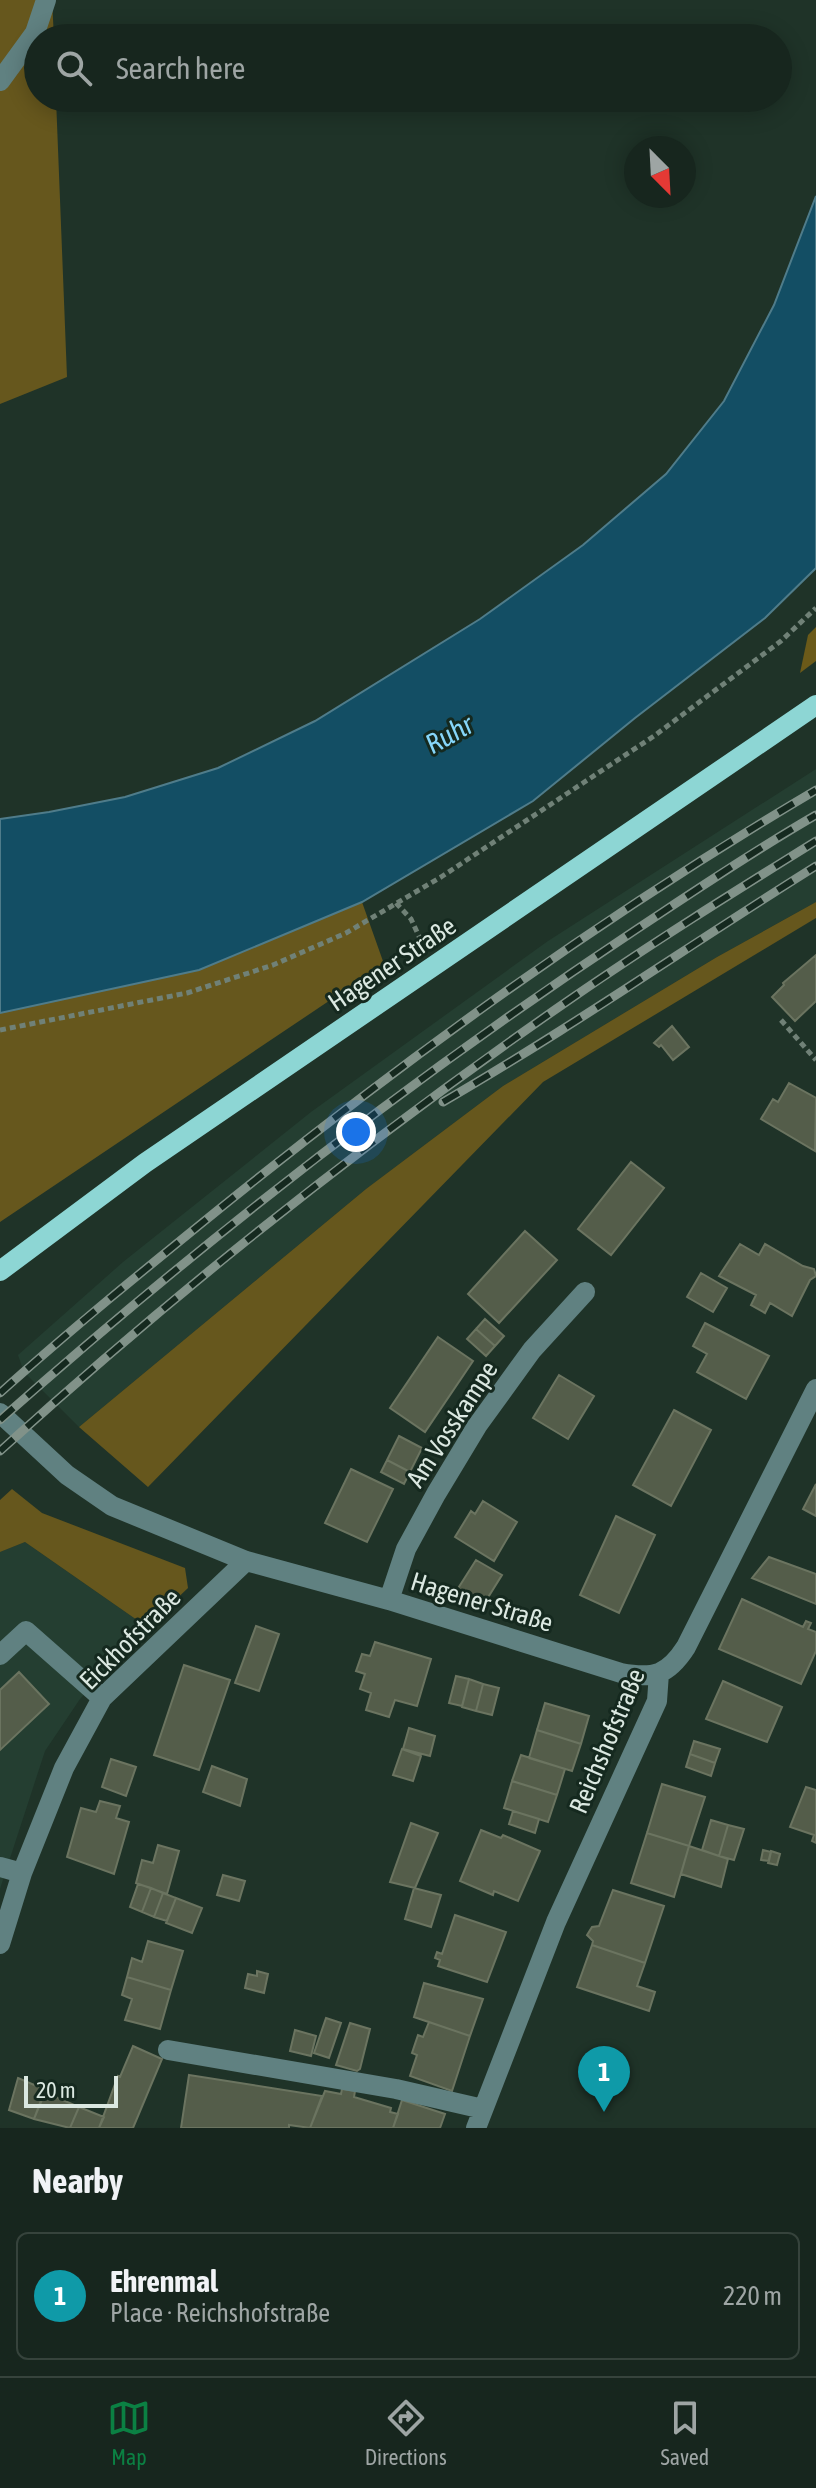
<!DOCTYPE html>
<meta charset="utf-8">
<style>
body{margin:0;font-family:"Asap Condensed",sans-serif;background:#24322b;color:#f1f3f6}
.compass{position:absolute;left:624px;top:136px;width:72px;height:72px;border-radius:50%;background:#17261e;box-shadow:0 4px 20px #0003;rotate:156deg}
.scale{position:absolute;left:24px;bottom:20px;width:94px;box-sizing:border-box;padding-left:8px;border:4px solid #dbe8e1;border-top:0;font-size:22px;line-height:28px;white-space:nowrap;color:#dbe8e1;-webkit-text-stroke:6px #15291f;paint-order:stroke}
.you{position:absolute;left:356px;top:1132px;width:28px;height:28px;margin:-20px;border:6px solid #fff;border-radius:50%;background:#1a73e8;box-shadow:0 0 0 12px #1a73e833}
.badge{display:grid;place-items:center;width:52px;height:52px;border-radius:50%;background:#0b8043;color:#fff;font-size:26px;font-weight:700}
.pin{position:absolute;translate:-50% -66px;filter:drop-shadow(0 2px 4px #0008)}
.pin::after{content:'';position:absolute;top:42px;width:28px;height:24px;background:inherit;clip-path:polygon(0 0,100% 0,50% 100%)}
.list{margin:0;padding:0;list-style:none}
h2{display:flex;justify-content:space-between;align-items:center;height:104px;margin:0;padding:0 32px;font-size:34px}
h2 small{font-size:26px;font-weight:400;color:#9ea5a4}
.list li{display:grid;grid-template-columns:52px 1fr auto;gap:24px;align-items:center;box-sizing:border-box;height:128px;margin:0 16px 16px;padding:0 16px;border:2px solid #36433c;border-radius:12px}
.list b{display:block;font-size:30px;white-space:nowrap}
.list p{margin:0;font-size:26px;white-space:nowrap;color:#9ea5a4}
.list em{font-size:26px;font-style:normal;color:#9ea5a4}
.icon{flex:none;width:44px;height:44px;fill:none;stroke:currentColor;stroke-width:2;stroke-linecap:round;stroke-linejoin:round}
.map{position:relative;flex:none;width:816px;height:2128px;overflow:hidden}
.search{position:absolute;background:#17261e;box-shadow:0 4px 20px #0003;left:24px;right:24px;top:24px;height:88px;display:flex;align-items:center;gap:20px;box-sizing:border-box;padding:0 28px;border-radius:44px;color:#9ea5a4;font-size:30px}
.sheet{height:248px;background:#17261e}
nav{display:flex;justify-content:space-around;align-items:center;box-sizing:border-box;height:112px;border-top:2px solid #36433c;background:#17261e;font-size:22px;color:#9ea5a4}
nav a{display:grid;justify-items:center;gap:4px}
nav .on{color:#0b8043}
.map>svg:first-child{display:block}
.built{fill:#243e31}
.green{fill:#66571d}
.forest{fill:#6b5a19}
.water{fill:#134e64;stroke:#4f7c8a;stroke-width:2}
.building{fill:#545d4a;stroke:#6b7460;stroke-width:2}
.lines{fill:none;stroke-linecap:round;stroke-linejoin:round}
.path{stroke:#708177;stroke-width:5;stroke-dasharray:6 4;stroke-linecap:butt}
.minor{stroke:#608181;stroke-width:20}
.major{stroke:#8dd6d4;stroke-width:20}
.rail-casing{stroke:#819289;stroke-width:9}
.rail{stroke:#15291f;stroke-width:6;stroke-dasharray:18;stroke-linecap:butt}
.labels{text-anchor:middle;stroke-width:6;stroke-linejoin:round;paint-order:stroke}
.street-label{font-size:26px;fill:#dbe8e1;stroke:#15291f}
.water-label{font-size:28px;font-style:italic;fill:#86d6f9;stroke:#15291f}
</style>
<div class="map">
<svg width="816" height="2128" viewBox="0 0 816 2128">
<rect width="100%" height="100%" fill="#1f3328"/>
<!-- built -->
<path class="built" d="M816 769V902L717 957 503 1086 366 1189 79 1427 24 1372 18 1355 123 1262 311 1112 548 941Z
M25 1542 147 1627 80 1699 45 1751 0 1889V1552Z"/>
<!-- green -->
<path class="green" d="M0 0H52L54 38H38V98H56L67 377 0 404Z
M362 902 384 964 0 1222V1013L199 970Z
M816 902V918L543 1082 148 1487 79 1427 366 1189 503 1086 717 957Z
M12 1489 42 1513 185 1568 188 1588 147 1627 25 1542 0 1552V1500Z"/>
<!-- forest -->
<path class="forest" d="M816 627V661L800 673 808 635Z"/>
<!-- water -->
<path class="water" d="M816 196V568L765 618 635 718 533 801 362 902 199 970 0 1013V819L49 812 125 797 218 768 315 721 480 619 583 545 666 474 724 401 774 305Z"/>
<!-- building -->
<path class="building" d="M816 955V1001L795 1021 772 997 784 985 783 983Z
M672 1026 689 1047 673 1060 661 1045 659 1047 654 1043Z
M789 1083 816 1098 815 1151 761 1119 773 1099 778 1102Z
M631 1162 664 1188 611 1255 578 1229Z
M525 1231 557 1260 499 1323 468 1294Z
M740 1244 759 1255 765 1244 803 1266 814 1269 816 1276 810 1280 792 1316 770 1303 765 1313 751 1305 756 1295 719 1276Z
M701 1273 727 1288 713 1312 687 1297Z
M485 1319 504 1336 495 1346 476 1329Z
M705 1323 769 1356 746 1399 697 1372 707 1354 693 1346Z
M476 1329 495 1346 486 1356 467 1339Z
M438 1337 473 1361 425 1432 390 1408Z
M559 1375 594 1396 568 1439 533 1418Z
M674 1410 711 1430 671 1506 633 1485Z
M399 1436 422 1448 410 1472 387 1460Z
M387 1460 410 1472 404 1484 381 1472Z
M351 1469 393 1489 367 1542 325 1523Z
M816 1484V1516L803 1509Z
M483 1501 517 1522 494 1561 455 1537 471 1511 475 1514Z
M616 1516 655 1535 619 1613 580 1595Z
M769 1557 816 1574V1604L752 1578Z
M476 1560 502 1575 487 1599 457 1590Z
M742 1599 803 1627 806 1621 811 1623 808 1629 816 1632V1651L801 1684 719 1649Z
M256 1626 279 1634 259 1691 235 1683Z
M375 1642 431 1659 417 1706 395 1700 389 1717 366 1710 371 1693 360 1689 365 1674 356 1671 362 1654 370 1656Z
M184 1665 230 1680 199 1770 154 1755Z
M19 1672 49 1704 0 1750V1690Z
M456 1676 469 1679 462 1706 449 1703Z
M469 1679 483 1684 476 1711 462 1707Z
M723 1681 782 1707 767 1742 706 1719Z
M483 1684 499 1688 492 1715 476 1711Z
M545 1703 589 1716 581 1744 537 1730Z
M409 1728 435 1736 430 1756 403 1749Z
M537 1730 581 1744 572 1771 529 1758Z
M694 1741 720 1749 715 1763 690 1754Z
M402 1749 421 1756 413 1781 393 1775Z
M690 1754 715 1763 711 1776 686 1767Z
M521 1755 565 1769 557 1795 512 1781Z
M111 1759 136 1767 126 1796 102 1787Z
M212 1766 247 1779 240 1806 203 1792Z
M512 1781 557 1795 548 1822 504 1808Z
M662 1784 705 1797 689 1846 647 1833Z
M806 1787 816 1790V1843L812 1841 814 1835 790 1827Z
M100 1801 120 1806 116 1818 129 1822 114 1874 67 1857 81 1808 96 1812Z
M513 1811 539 1819 535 1833 509 1824Z
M711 1820 728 1825 719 1856 702 1850Z
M411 1823 438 1833 415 1888 390 1882Z
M728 1825 744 1829 734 1860 719 1856Z
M481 1830 501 1838 503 1835 540 1851 518 1901 494 1891 493 1895 460 1881Z
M647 1833 689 1846 674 1897 631 1883Z
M158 1845 179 1851 167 1894 136 1883 142 1860 153 1863Z
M689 1846 728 1859 721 1887 681 1874Z
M763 1850 771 1852 769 1861 761 1860Z
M771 1851 780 1854 777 1865 768 1863Z
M223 1875 245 1881 239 1901 217 1895Z
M138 1884 151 1888 142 1912 130 1907Z
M151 1888 163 1893 154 1917 142 1912Z
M414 1888 441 1895 431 1927 405 1919Z
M613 1890 664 1906 645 1963 592 1945 593 1941 587 1935 592 1927 599 1926Z
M163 1893 176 1898 167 1921 154 1917Z
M176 1898 202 1908 192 1933 166 1923Z
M455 1915 506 1932 487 1982 438 1966 440 1960 435 1958 437 1952 442 1954Z
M148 1941 183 1951 171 1990 127 1977 132 1958 142 1962Z
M592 1945 645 1963 637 1986 655 1992 649 2011 577 1987Z
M257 1971 268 1974 264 1993 245 1988 248 1974 257 1976Z
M127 1977 171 1990 160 2029 125 2020 132 1999 122 1995Z
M424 1983 483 1999 470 2036 414 2017Z
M326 2018 341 2023 329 2058 314 2053Z
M429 2022 470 2036 452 2091 410 2076 417 2055 412 2053 418 2035 423 2037Z
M350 2023 370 2029 360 2069 357 2071 336 2065Z
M295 2030 316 2036 311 2056 290 2051Z
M133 2046 162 2059 133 2128H99L118 2076 120 2077Z
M189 2075 322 2096 310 2128 289 2125V2128H181Z
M18 2078 46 2090 34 2119 9 2110Z
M342 2089 355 2091 354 2097 391 2108 390 2112 398 2114 393 2128H310L325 2091 341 2094Z
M44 2092 79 2107 70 2128 34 2119Z
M402 2100 445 2114 440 2128H393Z
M79 2107 104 2117 99 2128H70Z"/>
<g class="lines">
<!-- path -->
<path class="path" d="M396 903 411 919 423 945
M781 1020 816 1060
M0 1030 187 993 273 965 346 933 441 877 654 736 781 641 816 608"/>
<!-- minor -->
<path class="minor" d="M0 81 35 33 46 0
M0 1413 67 1475 112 1506 246 1561 389 1600 621 1673C654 1679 668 1675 686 1647L816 1389
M389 1600 406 1549 436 1494 477 1426 532 1350 585 1292
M0 1655 26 1631 102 1698
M0 1867 22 1873
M0 1944 22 1873 64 1768 102 1698 246 1561
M168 2050 396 2089 483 2109
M476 2128 556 1922 657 1701 659 1673"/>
<!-- major -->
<path class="major" d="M0 1271 145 1163 816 705"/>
<defs>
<path id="rail" d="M443 1102C571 1028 691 944 816 866
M0 1393C70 1330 144 1270 218 1210 407 1057 606 914 816 790
M0 1420C201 1242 413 1077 637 929 696 890 755 850 816 815
M0 1451C180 1288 372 1136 572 998 652 943 734 892 816 841"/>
</defs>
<!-- rail casing -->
<use href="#rail" class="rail-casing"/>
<!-- rail -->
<use href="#rail" class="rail"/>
</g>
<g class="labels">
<!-- street labels -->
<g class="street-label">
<text transform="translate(392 964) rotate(-34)" y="9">Hagener Straße</text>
<text transform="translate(452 1424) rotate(-57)" y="9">Am Vosskampe</text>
<text transform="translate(482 1602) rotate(17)" y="9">Hagener Straße</text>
<text transform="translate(130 1639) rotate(-45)" y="9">Eickhofstraße</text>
<text transform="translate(607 1741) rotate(-67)" y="9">Reichshofstraße</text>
</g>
<!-- water labels -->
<g class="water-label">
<text transform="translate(449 734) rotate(-29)" y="10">Ruhr</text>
</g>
</g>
</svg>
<svg class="compass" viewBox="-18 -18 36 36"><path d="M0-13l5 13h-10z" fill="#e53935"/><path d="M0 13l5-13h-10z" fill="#9ea5a4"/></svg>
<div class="scale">20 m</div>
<div class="you"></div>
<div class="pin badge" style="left:604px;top:2112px;background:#0f9aa8">1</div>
<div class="search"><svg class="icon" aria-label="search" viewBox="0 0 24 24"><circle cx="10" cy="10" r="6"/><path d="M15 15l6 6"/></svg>Search here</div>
</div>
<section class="sheet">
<h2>Nearby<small></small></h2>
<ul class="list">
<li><span class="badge" style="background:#0f9aa8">1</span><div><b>Ehrenmal</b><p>Place · Reichshofstraße</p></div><em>220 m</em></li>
</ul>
</section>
<nav>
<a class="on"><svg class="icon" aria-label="map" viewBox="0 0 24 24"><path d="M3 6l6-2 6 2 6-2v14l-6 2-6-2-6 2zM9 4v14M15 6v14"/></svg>Map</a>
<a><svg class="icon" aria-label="directions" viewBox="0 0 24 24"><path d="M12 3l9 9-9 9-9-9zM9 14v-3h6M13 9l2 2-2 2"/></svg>Directions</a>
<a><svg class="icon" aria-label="saved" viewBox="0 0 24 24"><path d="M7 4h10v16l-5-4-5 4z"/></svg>Saved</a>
</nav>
